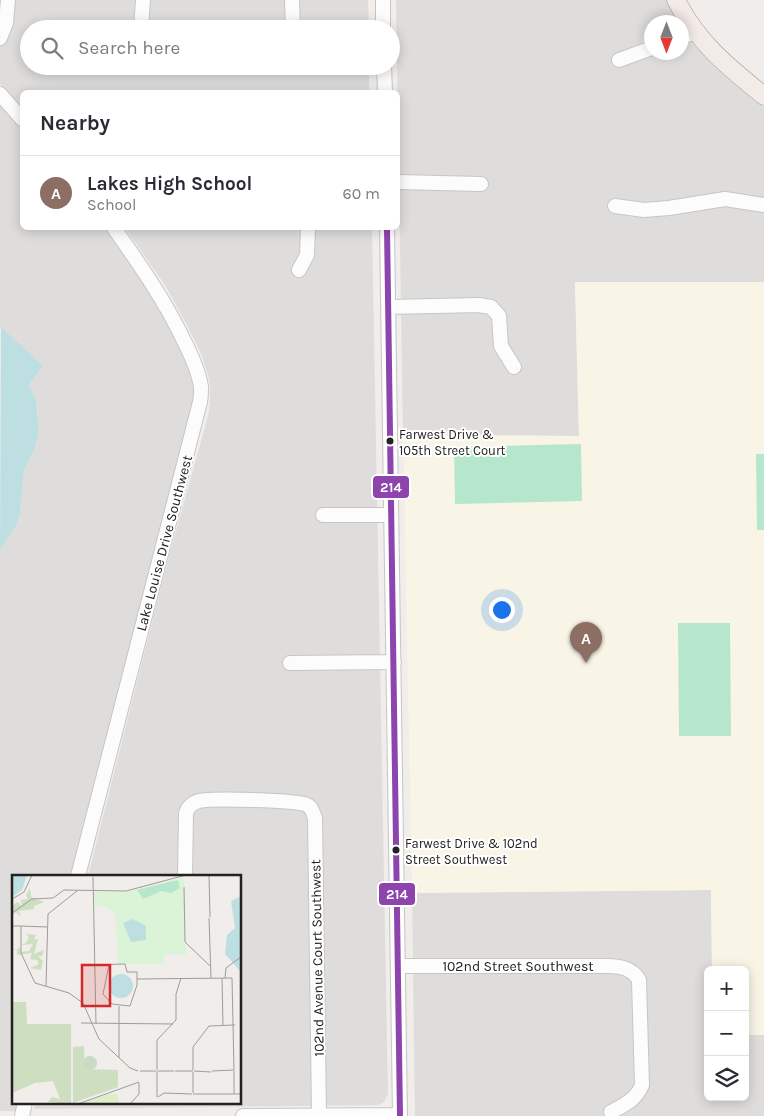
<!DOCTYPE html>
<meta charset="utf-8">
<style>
body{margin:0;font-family:Karla,sans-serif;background:#f2f2f3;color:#2b2b33}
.controls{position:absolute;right:15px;bottom:15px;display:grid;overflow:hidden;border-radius:8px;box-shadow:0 2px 12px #0003}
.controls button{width:45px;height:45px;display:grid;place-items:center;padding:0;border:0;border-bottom:1px solid #e1e1e2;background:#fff;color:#2b2b33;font:25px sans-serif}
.compass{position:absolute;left:644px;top:15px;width:45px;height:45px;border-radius:50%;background:#fff;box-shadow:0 2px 12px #0003;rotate:180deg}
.you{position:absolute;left:501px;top:609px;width:18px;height:18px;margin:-12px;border:4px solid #fff;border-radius:50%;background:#1a73e8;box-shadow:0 0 0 8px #1a73e833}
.badge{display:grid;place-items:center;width:32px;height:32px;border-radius:50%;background:#0f766e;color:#fff;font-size:16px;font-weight:700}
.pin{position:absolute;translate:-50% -41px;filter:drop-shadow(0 1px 2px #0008)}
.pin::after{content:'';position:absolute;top:26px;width:18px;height:15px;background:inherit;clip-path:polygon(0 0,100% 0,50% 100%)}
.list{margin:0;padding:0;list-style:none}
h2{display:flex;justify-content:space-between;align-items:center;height:65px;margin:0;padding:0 20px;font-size:21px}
h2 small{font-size:16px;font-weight:400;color:#7c7c81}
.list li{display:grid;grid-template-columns:32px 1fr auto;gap:15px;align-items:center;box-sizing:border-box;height:75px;padding:0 20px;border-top:1px solid #e1e1e2}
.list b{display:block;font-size:19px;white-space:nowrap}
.list p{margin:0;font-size:16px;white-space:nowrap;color:#7c7c81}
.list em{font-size:16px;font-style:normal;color:#7c7c81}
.icon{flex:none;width:28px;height:28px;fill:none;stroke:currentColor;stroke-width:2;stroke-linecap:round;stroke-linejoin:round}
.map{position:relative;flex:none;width:764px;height:1116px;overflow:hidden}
.search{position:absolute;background:#fff;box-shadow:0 2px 12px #0003;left:20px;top:20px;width:380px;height:55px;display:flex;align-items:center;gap:12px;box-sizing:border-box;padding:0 18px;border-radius:28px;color:#7c7c81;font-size:19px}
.panel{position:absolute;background:#fff;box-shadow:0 2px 12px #0003;left:20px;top:90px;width:380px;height:140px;border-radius:8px}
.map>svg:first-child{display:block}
.residential{fill:#dfdddc}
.education{fill:#f8f5e7}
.pitch{fill:#b6e6cc}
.water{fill:#bedfe2}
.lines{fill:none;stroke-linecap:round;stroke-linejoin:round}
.minor-casing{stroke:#c7c6c5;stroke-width:16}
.major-casing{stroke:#a79886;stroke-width:19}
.minor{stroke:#fdfcfc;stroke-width:14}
.major{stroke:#f2ebe7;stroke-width:18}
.bus-1-casing{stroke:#fff;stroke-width:10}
.bus-1{stroke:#8e44ad;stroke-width:6}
.bus-dot{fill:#222;stroke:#fff;stroke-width:2}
.labels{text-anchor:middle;stroke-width:4;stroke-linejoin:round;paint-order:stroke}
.bus-label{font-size:13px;fill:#222;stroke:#fff;text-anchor:start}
.street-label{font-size:14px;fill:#222;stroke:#fff}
.inset-road{fill:none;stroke:#9e9c9a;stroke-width:1}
.view{fill:#d62828;fill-opacity:0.15;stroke:#d62828;stroke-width:2.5}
.inset-edge{fill:none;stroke:#222;stroke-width:2.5}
.line-badge{stroke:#fff;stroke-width:2}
.badge-label{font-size:14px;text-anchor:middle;font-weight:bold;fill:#fff}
</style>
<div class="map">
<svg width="764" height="1116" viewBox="0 0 764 1116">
<rect width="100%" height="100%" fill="#f0edea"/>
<!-- residential -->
<path class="residential" d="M0 0H368L369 29H29V66H369V92H22V107L0 84Z
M396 0H667L679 22H652V52H682V28L688 40 731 80 764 107V282H575L579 436 403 435Z
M0 104 22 129V228H106L151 294 173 333 187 362 194 388 192 412 151 563 71 876H14V1102H19L17 1111H0V550L16 526 20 514 24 471 35 448 39 431 38 418 36 400 29 385 43 366 0 328Z
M125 228H372L388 1094 384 1102 378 1105 34 1109 35 1102H240V876H88L166 567 208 416 210 403V387L208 375 202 356 187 325 165 285Z
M711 890 712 970H708V1097H745V1035H764V1116H415L412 893Z"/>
<!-- education -->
<path class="education" d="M575 282H764V1035H745V970H712L711 890 412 893 403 435 579 436Z"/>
<!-- pitch -->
<path class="pitch" d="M581 444 582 501 455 504 454 447Z
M756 454H764V530H757Z
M678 623H730L731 736H679Z"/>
<!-- water -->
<path class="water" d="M1 327 43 366 29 385 36 400 39 431 35 448 24 471 20 514 16 526 0 550Z"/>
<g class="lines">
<defs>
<path id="minor" d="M292 0 293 29
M383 0V29
M141 29 143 0
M682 37 696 32
M0 38 6 23 8 0
M619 60 652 48
M384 66 385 92
M0 94 22 119
M398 182 481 184
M615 206 644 210 669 208 725 199 764 205
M387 228 400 1116
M299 270 307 255 308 228
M388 307 479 305 491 307 499 316 501 346 514 367
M323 515H390
M290 663 394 662
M78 876 200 402C201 397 201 392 201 387 199 372 192 357 185 343 166 302 140 265 114 228
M185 876 186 814C187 808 192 803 199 801 211 798 297 800 307 805 312 807 313 813 315 818L319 1115
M398 966H607C620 966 632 968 639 980L642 1085C636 1100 624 1105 611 1112
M22 1116 25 1102
M243 1116 400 1115"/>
<path id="major" d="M676 0C698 43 727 66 764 96"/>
</defs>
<!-- minor casing -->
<use href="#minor" class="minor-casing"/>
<!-- major casing -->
<use href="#major" class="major-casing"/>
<!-- minor -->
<use href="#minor" class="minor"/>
<!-- major -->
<use href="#major" class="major"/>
<defs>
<path id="bus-1" d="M387 228 400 1116"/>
</defs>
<!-- bus-1 casing -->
<use href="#bus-1" class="bus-1-casing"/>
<!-- bus-1 -->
<use href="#bus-1" class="bus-1"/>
</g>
<!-- markers -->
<g class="bus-dot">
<circle cx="390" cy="441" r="4.5"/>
<circle cx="396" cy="850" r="4.5"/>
</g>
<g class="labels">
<!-- bus labels -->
<g class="bus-label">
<text x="399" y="439">Farwest Drive &amp;<tspan x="399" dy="16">105th Street Court</tspan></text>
<text x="405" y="848">Farwest Drive &amp; 102nd<tspan x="405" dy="16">Street Southwest</tspan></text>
</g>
<!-- street labels -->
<g class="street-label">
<text transform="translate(164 543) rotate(-75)" y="5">Lake Louise Drive Southwest</text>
<text transform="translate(317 958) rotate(-91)" y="5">102nd Avenue Court Southwest</text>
<text x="518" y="971">102nd Street Southwest</text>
</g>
</g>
<!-- overview -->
<g transform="translate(12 875)">
<rect width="229" height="229" fill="#f0edea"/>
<path d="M95 219H106V229H69Z" fill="#e1ecca"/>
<path d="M18 13 19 22 32 27 22 31V34L7 36 9 42 4 37 0 41V31L6 27 10 32 9 25 16 24 14 20ZM14 59 24 60 22 64H26L22 79 32 75 30 81H26L31 86 29 95 18 93 27 89 25 85 18 84 20 78 5 80V75H0L6 74 7 71 9 77 17 76 21 69 9 70 14 68 17 62ZM0 95V127H14L15 149H59V229L36 227 40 222 48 224 41 206 23 208 0 218ZM72 171 73 194 106 195V212L61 228V172Z" fill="#cedec0"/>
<path d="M71 188a7 7 0 1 1 14 0a7 7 0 1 1-14 0Z" fill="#c9dac7"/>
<path d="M172 2 174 80 152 79V89H106L103 38 91 31H82V17H114Z" fill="#dbf4d7"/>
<path d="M166 5 168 13 159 18 149 16 131 24 125 15Z" fill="#b6e6cc"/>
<path d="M0 0H15L10 15 0 22ZM229 21 228 73 229 97 213 79 215 60 223 53 219 26ZM121 44 134 51V65L119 67 111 48ZM97 111a12 12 0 1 1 24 0a12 12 0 1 1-24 0Z" fill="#bedfe2"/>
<path class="inset-road" d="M197 0 198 42M81 2 84 149M172 12 173 67 198 91M0 24 12 17 20 0M0 38 20 24 41 23 52 15 114 16 174 0M197 43 199 103M0 51H9V78L23 108 57 118 71 128 87 164 118 193 126 196M9 51 35 52M83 90 112 89H113L115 97H125V110L118 131 100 129 91 119 97 90M210 103 211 150M213 103 214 93 229 82M125 104 220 103 222 195M34 111 36 39 65 16M107 131V183M69 148 161 149M145 195V165L164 145V119L169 103M181 195V172L197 151 223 150M128 196H144M146 196H162M163 196H181M182 196 199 197M200 196 222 195M222 196V219M181 197V218M181 219H229M145 222V196M146 222 152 218 180 219M66 229 127 207M118 229 127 219V208"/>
<path class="view" d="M70 90H98V131H70Z"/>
<rect width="229" height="229" class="inset-edge"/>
</g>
<g class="line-badge">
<rect x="372" y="475" width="38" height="24" rx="5" fill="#8e44ad"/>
<rect x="378" y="882" width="38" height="24" rx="5" fill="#8e44ad"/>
</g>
<g class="badge-label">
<text x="391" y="492">214</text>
<text x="397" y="899">214</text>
</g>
</svg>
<div class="controls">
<button>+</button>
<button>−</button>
<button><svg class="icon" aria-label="layers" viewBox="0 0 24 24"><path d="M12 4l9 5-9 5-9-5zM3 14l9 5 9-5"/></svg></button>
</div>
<svg class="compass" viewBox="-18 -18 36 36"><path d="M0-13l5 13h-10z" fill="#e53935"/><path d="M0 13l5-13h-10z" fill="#7c7c81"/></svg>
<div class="you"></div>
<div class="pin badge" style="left:586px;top:663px;background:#8d6e63">A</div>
<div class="search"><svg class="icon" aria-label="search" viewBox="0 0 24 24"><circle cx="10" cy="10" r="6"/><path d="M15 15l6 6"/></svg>Search here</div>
<section class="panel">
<h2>Nearby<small></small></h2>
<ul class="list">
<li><span class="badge" style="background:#8d6e63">A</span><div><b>Lakes High School</b><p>School</p></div><em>60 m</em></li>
</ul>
</section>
</div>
